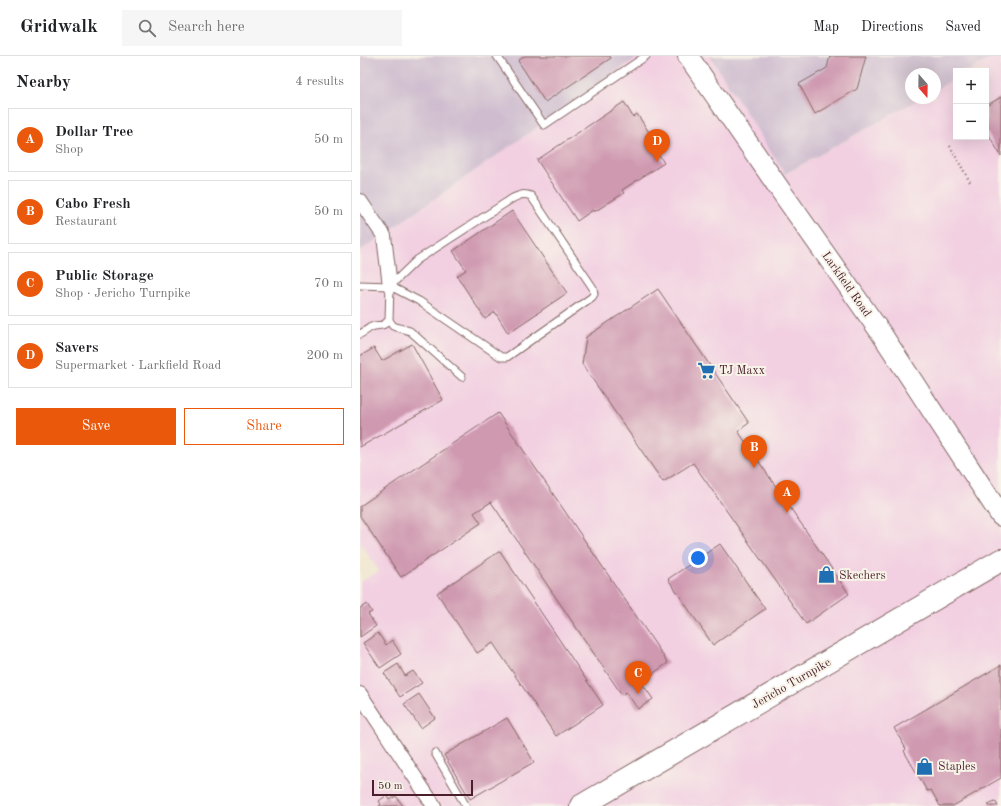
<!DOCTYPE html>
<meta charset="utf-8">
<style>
body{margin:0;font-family:"Old Standard TT",serif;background:#f6f6f6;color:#202124}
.controls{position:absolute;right:12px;top:12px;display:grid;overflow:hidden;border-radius:0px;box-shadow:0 4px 16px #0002}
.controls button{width:36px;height:36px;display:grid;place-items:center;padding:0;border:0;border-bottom:1px solid #e0e0e0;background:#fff;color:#202124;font:20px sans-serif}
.compass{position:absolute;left:545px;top:12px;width:36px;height:36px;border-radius:50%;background:#fff;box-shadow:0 4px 16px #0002;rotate:160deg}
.scale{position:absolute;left:12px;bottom:10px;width:101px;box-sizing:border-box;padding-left:4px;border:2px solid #4a1f2b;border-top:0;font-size:11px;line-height:14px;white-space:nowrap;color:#4a1f2b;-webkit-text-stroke:3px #f7f3e8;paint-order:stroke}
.you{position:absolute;left:338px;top:502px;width:14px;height:14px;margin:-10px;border:3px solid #fff;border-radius:50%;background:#1a73e8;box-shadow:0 0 0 6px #1a73e833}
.badge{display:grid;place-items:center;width:26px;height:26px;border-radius:50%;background:#ea580c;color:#fff;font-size:13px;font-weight:700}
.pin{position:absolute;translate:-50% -33px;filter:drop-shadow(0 1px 2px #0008)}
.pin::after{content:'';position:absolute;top:21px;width:14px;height:12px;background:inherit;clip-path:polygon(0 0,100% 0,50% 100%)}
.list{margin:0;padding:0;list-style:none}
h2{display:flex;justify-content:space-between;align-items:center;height:52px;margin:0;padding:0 16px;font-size:17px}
h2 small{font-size:13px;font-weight:400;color:#757577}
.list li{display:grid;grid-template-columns:26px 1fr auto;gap:12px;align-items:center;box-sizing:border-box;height:64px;margin:0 8px 8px;padding:0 8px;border:1px solid #e0e0e0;border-radius:0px}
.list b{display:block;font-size:15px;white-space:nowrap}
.list p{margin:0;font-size:13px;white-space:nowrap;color:#757577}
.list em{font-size:13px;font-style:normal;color:#757577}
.actions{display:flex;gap:8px;padding:12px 16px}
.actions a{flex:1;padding:9px 0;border:1px solid #ea580c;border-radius:0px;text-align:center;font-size:14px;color:#ea580c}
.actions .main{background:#ea580c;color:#fff}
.icon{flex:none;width:22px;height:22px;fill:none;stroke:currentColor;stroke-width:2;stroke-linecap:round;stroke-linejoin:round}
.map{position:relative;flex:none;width:641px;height:750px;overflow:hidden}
header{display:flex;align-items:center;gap:24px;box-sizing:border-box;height:56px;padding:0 20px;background:#fff;border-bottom:1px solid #e0e0e0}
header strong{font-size:19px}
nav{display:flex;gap:22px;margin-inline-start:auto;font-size:14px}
.search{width:280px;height:36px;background:#f6f6f6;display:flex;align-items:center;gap:10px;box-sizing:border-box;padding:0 14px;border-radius:0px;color:#757577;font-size:15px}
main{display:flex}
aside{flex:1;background:#fff}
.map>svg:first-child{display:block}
.built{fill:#f2cfe1}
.industrial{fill:#cfbdcf}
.building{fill:#cf99b0}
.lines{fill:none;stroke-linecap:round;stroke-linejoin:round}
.service-casing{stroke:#846564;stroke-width:9}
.minor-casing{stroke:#846564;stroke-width:16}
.secondary-casing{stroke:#846564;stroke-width:22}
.primary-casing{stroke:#846564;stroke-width:24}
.path{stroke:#846564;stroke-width:2.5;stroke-dasharray:1 3;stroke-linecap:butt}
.service{stroke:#fff;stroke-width:7}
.minor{stroke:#fff;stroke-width:14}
.secondary{stroke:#fff;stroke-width:20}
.primary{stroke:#fff;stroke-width:22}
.labels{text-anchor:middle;stroke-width:4;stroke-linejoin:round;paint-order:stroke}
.street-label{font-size:12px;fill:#4a1f2b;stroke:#f7f3e8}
.poi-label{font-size:12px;fill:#4a1f2b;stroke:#f7f3e8;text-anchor:start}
</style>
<header>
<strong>Gridwalk</strong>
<div class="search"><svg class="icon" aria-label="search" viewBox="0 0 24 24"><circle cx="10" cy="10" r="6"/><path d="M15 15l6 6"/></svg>Search here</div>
<nav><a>Map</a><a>Directions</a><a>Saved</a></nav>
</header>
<main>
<aside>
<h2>Nearby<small>4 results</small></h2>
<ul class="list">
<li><span class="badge">A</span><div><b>Dollar Tree</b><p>Shop</p></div><em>50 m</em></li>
<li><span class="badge">B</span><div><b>Cabo Fresh</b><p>Restaurant</p></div><em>50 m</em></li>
<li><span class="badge">C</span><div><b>Public Storage</b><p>Shop · Jericho Turnpike</p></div><em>70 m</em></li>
<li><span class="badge">D</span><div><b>Savers</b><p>Supermarket · Larkfield Road</p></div><em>200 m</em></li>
</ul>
<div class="actions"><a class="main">Save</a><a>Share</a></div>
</aside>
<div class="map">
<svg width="641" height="750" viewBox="0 0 641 750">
<rect width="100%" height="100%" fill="#f7f3e8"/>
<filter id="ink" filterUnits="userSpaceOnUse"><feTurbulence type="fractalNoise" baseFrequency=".025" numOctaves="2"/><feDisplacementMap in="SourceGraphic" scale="8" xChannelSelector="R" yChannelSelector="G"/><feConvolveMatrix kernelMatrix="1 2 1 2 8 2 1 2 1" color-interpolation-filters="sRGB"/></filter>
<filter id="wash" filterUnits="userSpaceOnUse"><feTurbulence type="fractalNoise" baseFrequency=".012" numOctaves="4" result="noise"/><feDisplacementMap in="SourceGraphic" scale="16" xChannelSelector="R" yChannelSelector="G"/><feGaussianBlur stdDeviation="0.9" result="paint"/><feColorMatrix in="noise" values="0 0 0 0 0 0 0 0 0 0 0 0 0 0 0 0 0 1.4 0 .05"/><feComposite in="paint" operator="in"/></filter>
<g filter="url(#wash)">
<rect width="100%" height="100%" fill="#f0e6cd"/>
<!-- built -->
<path class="built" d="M279 0H350L426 118 561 42H575V34L596 22V81H626V15H608L635 0H641V750H0V526L19 515 0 487V195Z"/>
<!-- industrial -->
<path class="industrial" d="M0 0H279L0 195Z
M350 0H635L608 15H596V22L575 34V18H551V42H561L425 118Z"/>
<g id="blocks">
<!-- building -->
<path class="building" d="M164 0H250L251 2 185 46 158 5Z
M470 0H506L497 33 455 58 439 28 467 12Z
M641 41V100L626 74V50Z
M264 46 273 61 277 58 302 96 299 99 304 107 262 134 264 137 234 156 233 154 217 165 177 104Z
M152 155 207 237 148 277 135 256 125 263 97 220 106 214 93 195Z
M298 233 389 367 378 375 489 538 446 568 333 407 303 426 222 308 226 281Z
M52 288 83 344 0 391V300L14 292 22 305Z
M138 357 308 607 281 626 293 643 278 653 266 636 262 639 131 446 114 457 121 467 41 521 0 460V450Z
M360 488 405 553 353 589 308 523Z
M140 495 243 649 196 680 133 587 117 597 77 537Z
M7 548 12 556 8 558 16 570 0 581V552Z
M18 577 26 589 32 584 41 598 20 612 3 587Z
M38 608 45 620 53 615 62 627 40 641 24 617Z
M641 609V722L593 750H580L571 734 567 735 544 695 546 693 534 672Z
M59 638 75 662 61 672 44 648Z
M147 662 174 706 110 743 84 699Z
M27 739 30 744 36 740 43 750H19L21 748 19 745Z
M635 745 638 750H629L628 748Z"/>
</g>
</g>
<g filter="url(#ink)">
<use href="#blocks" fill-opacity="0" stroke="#846564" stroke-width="1"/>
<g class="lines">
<defs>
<path id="service" d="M137 0 184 69 286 0
M0 229 30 230 59 245 141 301H147L232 241 234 238 233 232 171 140C163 137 160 139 153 142L57 204 30 230 29 264 33 270 50 275 102 321
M0 278C4 276 8 273 11 271 20 268 22 272 29 264
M75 697 106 750"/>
<path id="minor" d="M0 145 24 180 30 230
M0 638 74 750"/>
<path id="secondary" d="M328 0 423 138 521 277 641 460"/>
<path id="primary" d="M221 750 641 504"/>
</defs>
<!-- service casing -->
<use href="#service" class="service-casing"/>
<!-- minor casing -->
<use href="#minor" class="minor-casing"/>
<!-- secondary casing -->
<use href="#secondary" class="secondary-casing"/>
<!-- primary casing -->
<use href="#primary" class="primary-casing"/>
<!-- path -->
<path class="path" d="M590 90 610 126"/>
<!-- service -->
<use href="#service" class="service"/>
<!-- minor -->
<use href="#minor" class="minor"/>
<!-- secondary -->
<use href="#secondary" class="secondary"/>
<!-- primary -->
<use href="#primary" class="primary"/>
</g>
</g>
<!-- icons -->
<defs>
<symbol id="supermarket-bare" viewBox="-9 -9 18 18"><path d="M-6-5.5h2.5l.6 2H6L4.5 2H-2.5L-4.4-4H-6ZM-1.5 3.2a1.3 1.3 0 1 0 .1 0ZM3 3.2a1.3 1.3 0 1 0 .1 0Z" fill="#1f6fb2" stroke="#f7f3e8" stroke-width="2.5" paint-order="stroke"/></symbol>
<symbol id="shop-bare" viewBox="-9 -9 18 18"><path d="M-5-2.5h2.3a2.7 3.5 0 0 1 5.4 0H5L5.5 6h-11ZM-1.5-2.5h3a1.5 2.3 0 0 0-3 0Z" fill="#1f6fb2" stroke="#f7f3e8" stroke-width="2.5" paint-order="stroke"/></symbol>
</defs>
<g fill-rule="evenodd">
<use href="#supermarket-bare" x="334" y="302" width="25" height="25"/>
<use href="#shop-bare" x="454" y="506" width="25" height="25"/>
<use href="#shop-bare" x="552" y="698" width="25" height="25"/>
</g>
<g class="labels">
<!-- street labels -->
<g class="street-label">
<text transform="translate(487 228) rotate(55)" y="4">Larkfield Road</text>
<text transform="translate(431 627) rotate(-30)" y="4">Jericho Turnpike</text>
</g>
<!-- poi labels -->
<g class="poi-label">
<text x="359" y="318">TJ Maxx</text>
<text x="479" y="523">Skechers</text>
<text x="578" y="714">Staples</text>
</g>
</g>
</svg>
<div class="controls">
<button>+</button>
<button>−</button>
</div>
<svg class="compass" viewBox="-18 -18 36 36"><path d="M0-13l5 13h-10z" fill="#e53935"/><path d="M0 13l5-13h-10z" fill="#757577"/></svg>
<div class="scale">50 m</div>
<div class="you"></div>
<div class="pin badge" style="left:427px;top:457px">A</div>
<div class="pin badge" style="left:394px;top:412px">B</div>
<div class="pin badge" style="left:278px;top:638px">C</div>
<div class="pin badge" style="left:297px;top:106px">D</div>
</div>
</main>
